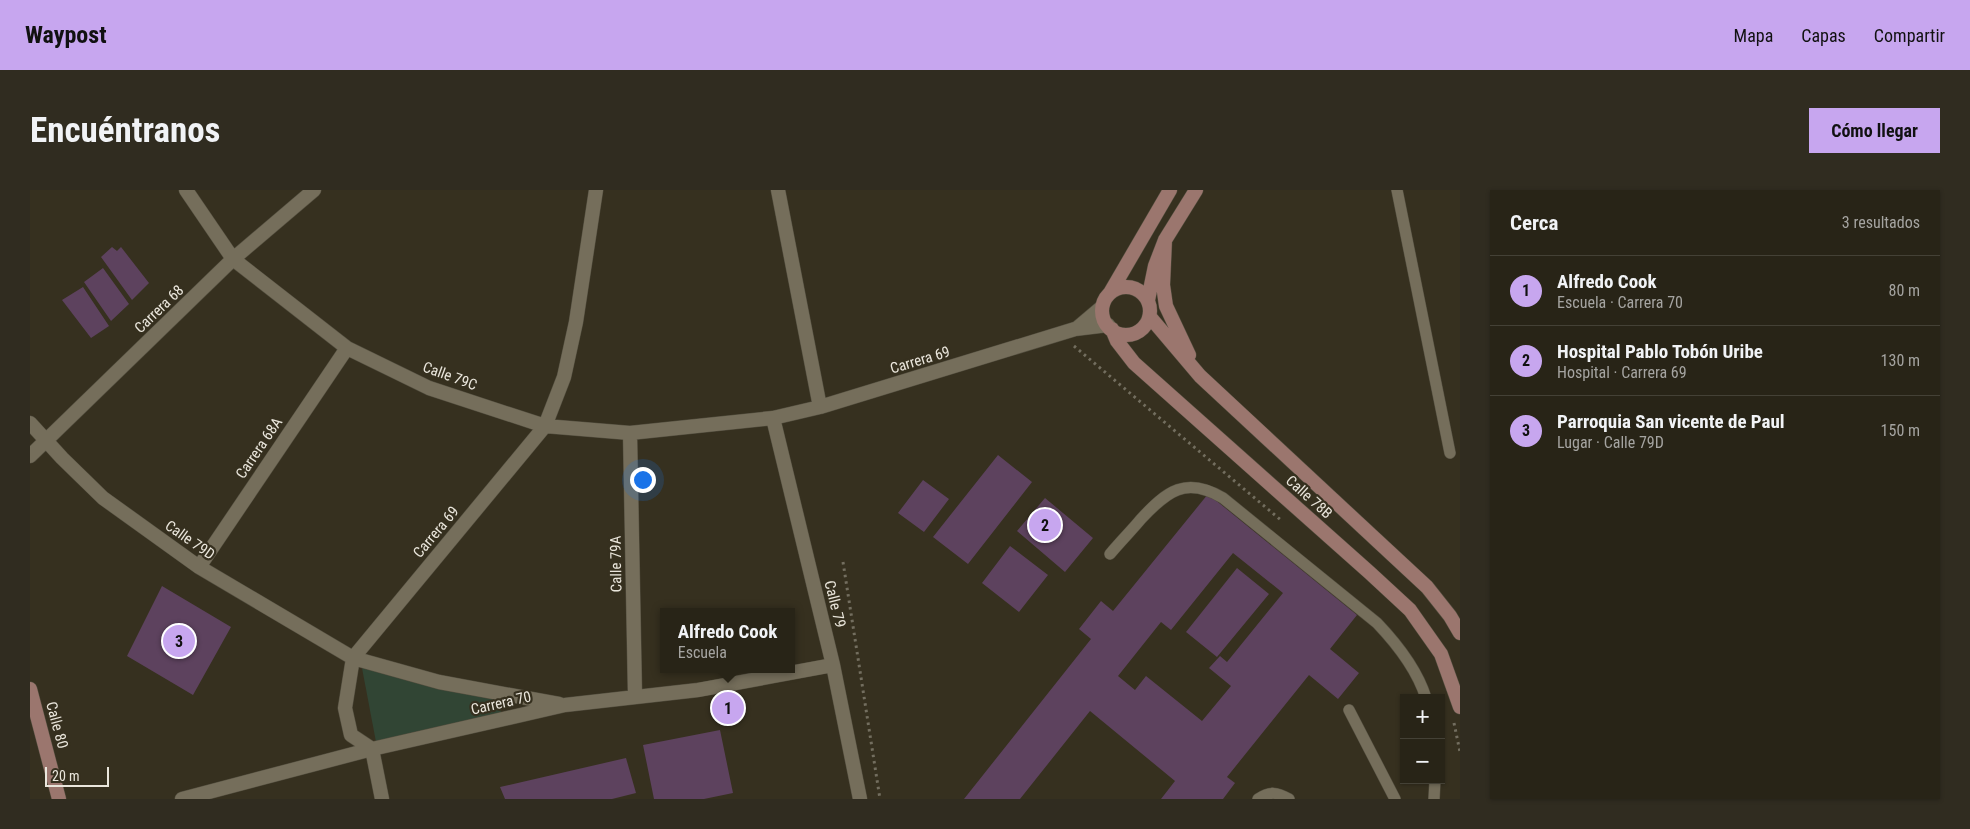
<!DOCTYPE html>
<html lang="es">
<meta charset="utf-8">
<style>
body{margin:0;font-family:"Roboto Condensed",sans-serif;background:#302c20;color:#f1f3f6}
.controls{position:absolute;right:15px;bottom:15px;display:grid;overflow:hidden;border-radius:0px;box-shadow:0 1px 4px #0004}
.controls button{width:45px;height:45px;display:grid;place-items:center;padding:0;border:0;border-bottom:1px solid #444136;background:#282417;color:#f1f3f6;font:25px sans-serif}
.scale{position:absolute;left:15px;bottom:12px;width:64px;box-sizing:border-box;padding-left:5px;border:2px solid #eae6dc;border-top:0;font-size:14px;line-height:18px;white-space:nowrap;color:#eae6dc;-webkit-text-stroke:4px #36301f;paint-order:stroke}
.you{position:absolute;left:612px;top:289px;width:18px;height:18px;margin:-12px;border:4px solid #fff;border-radius:50%;background:#1a73e8;box-shadow:0 0 0 8px #1a73e833}
.badge{display:grid;place-items:center;width:32px;height:32px;border-radius:50%;background:#c7a6ef;color:#111;font-size:16px;font-weight:700}
.pin{position:absolute;translate:-50% -50%;border:2px solid #fff;box-shadow:0 1px 5px #0006}
.popup{position:absolute;left:630px;top:418px;width:135px;height:65px;box-sizing:border-box;display:grid;place-content:center;border-radius:0px;background:#282417;filter:drop-shadow(0 1px 4px #0005);font-size:16px;white-space:nowrap;color:#a5a4a1}
.popup b{font-size:19px;color:#f1f3f6}
.popup::after{content:'';position:absolute;left:50%;top:100%;margin-left:-10px;border:10px solid transparent;border-top-color:#282417}
.list{margin:0;padding:0;list-style:none}
h2{display:flex;justify-content:space-between;align-items:center;height:65px;margin:0;padding:0 20px;font-size:21px}
h2 small{font-size:16px;font-weight:400;color:#a5a4a1}
.list li{display:grid;grid-template-columns:32px 1fr auto;gap:15px;align-items:center;box-sizing:border-box;height:70px;padding:0 20px;border-top:1px solid #444136}
.list b{display:block;font-size:19px;white-space:nowrap}
.list p{margin:0;font-size:16px;white-space:nowrap;color:#a5a4a1}
.list em{font-size:16px;font-style:normal;color:#a5a4a1}
.map{position:relative;flex:none;width:1430px;height:609px;overflow:hidden;border-radius:0px}
header{display:flex;align-items:center;gap:30px;box-sizing:border-box;height:70px;padding:0 25px;background:#c7a6ef;color:#111}
header strong{font-size:24px}
nav{display:flex;gap:28px;margin-inline-start:auto;font-size:18px}
.intro{display:flex;align-items:center;justify-content:space-between;box-sizing:border-box;height:120px;padding:0 30px}
h1{margin:0;font-size:35px}
.button{padding:12px 22px;border-radius:0px;background:#c7a6ef;color:#111;font-size:18px;font-weight:700}
main{display:flex;gap:30px;padding:0 30px}
aside{flex:1;background:#282417;border-radius:0px;box-shadow:0 1px 4px #0004}
.map>svg:first-child{display:block}
.green{fill:#314534}
.building{fill:#5d425e;fill-rule:evenodd}
.lines{fill:none;stroke-linecap:round;stroke-linejoin:round}
.service-casing{stroke:#534e3f;stroke-width:12}
.minor-casing{stroke:#534e3f;stroke-width:15}
.secondary-casing{stroke:#534e3f;stroke-width:15}
.path{stroke:#736e5f;stroke-width:3;stroke-dasharray:2.5 4;stroke-linecap:butt}
.service{stroke:#756e5b;stroke-width:11}
.minor{stroke:#756e5b;stroke-width:14}
.secondary{stroke:#9b766e;stroke-width:14}
.labels{text-anchor:middle;stroke-width:4.5;stroke-linejoin:round;paint-order:stroke}
.street-label{font-size:15px;fill:#eae6dc;stroke:#36301f}
</style>
<header>
<strong>Waypost</strong>
<nav><a>Mapa</a><a>Capas</a><a>Compartir</a></nav>
</header>
<div class="intro"><h1>Encuéntranos</h1><a class="button">Cómo llegar</a></div>
<main>
<div class="map">
<svg width="1430" height="609" viewBox="0 0 1430 609">
<rect width="100%" height="100%" fill="#36301f"/>
<!-- green -->
<path class="green" d="M332 478 469 508 471 523 346 552Z"/>
<!-- building -->
<path class="building" d="M82 57 87 61 91 57 119 93 102 110 71 67Z
M73 78 99 114 81 131 54 92Z
M53 97 79 136 61 148 32 110Z
M968 265 1002 292 938 374 903 347Z
M893 290 919 309 894 342 868 323Z
M1178 304 1327 425 1300 459 1329 483 1308 509 1279 485 1197 587 1205 593 1193 609H1131L1145 591 1060 521 990 609H934L1061 449 1049 439 1071 411 1083 421ZM1203 363 1253 403 1197 472 1190 466 1179 478 1201 496 1172 531 1116 486 1105 500 1088 486 1131 432 1141 440Z
M1015 308 1063 348 1035 382 987 341Z
M980 356 1018 385 989 422 952 393Z
M1207 378 1239 404 1187 467 1156 442Z
M132 396 201 437 163 505 97 466Z
M690 540 703 603 674 609H624L613 555Z
M596 568 606 603 582 609H475L470 597Z"/>
<g class="lines">
<defs>
<path id="service" d="M1367 0 1420 263
M1080 364C1090 352 1101 341 1111 329 1137 301 1156 286 1193 308L1347 433C1368 455 1387 479 1396 508
M1319 520 1365 609
M1228 609C1240 601 1247 602 1259 609
M1404 609 1405 590"/>
<path id="minor" d="M156 0 203 69 317 158 399 198 515 236 600 243 743 228 790 217 1045 139 1078 135
M748 0 790 217
M1046 139 1072 117
M743 228 803 475 830 609
M0 233 32 268 73 308 169 377 323 468 409 492 529 514
M600 243 605 505
M0 266 203 69 284 0
M169 377 317 158
M152 609 342 559 535 515 668 500 803 475
M352 609 342 559 321 545 315 518 323 468 515 236 534 187 546 132 566 0"/>
<path id="secondary" d="M1135 50 1133 95 1136 116 1159 165
M1072 121a24 24 0 1 1 48 0a24 24 0 1 1-48 0Z
M1080 103 1140 0
M1118 110 1125 76 1135 50 1166 0
M1120 127 1170 186 1397 397 1420 426 1430 443
M1082 139 1087 151 1104 173 1340 383 1380 420 1411 464 1430 517
M0 499 29 609"/>
</defs>
<!-- service casing -->
<use href="#service" class="service-casing"/>
<!-- minor casing -->
<use href="#minor" class="minor-casing"/>
<!-- secondary casing -->
<use href="#secondary" class="secondary-casing"/>
<!-- path -->
<path class="path" d="M1044 156 1252 331
M813 372 850 609
M1424 533 1430 562"/>
<!-- service -->
<use href="#service" class="service"/>
<!-- minor -->
<use href="#minor" class="minor"/>
<!-- secondary -->
<use href="#secondary" class="secondary"/>
</g>
<g class="labels">
<!-- street labels -->
<g class="street-label">
<text transform="translate(129 119) rotate(-44)" y="5">Carrera 68</text>
<text transform="translate(890 170) rotate(-17)" y="5">Carrera 69</text>
<text transform="translate(420 186) rotate(20)" y="5">Calle 79C</text>
<text transform="translate(229 258) rotate(-56)" y="5">Carrera 68A</text>
<text transform="translate(1279 307) rotate(42)" y="5">Calle 78B</text>
<text transform="translate(406 342) rotate(-50)" y="5">Carrera 69</text>
<text transform="translate(160 350) rotate(35)" y="5">Calle 79D</text>
<text transform="translate(586 374) rotate(-91)" y="5">Calle 79A</text>
<text transform="translate(805 414) rotate(76)" y="5">Calle 79</text>
<text transform="translate(471 513) rotate(-13)" y="5">Carrera 70</text>
<text transform="translate(27 535) rotate(75)" y="5">Calle 80</text>
</g>
</g>
</svg>
<div class="controls">
<button>+</button>
<button>−</button>
</div>
<div class="scale">20 m</div>
<div class="you"></div>
<div class="pin badge" style="left:698px;top:518px">1</div>
<div class="popup"><b>Alfredo Cook</b>Escuela</div>
<div class="pin badge" style="left:1015px;top:335px">2</div>
<div class="pin badge" style="left:149px;top:451px">3</div>
</div>
<aside>
<h2>Cerca<small>3 resultados</small></h2>
<ul class="list">
<li><span class="badge">1</span><div><b>Alfredo Cook</b><p>Escuela · Carrera 70</p></div><em>80 m</em></li>
<li><span class="badge">2</span><div><b>Hospital Pablo Tobón Uribe</b><p>Hospital · Carrera 69</p></div><em>130 m</em></li>
<li><span class="badge">3</span><div><b>Parroquia San vicente de Paul</b><p>Lugar · Calle 79D</p></div><em>150 m</em></li>
</ul>
</aside>
</main>
